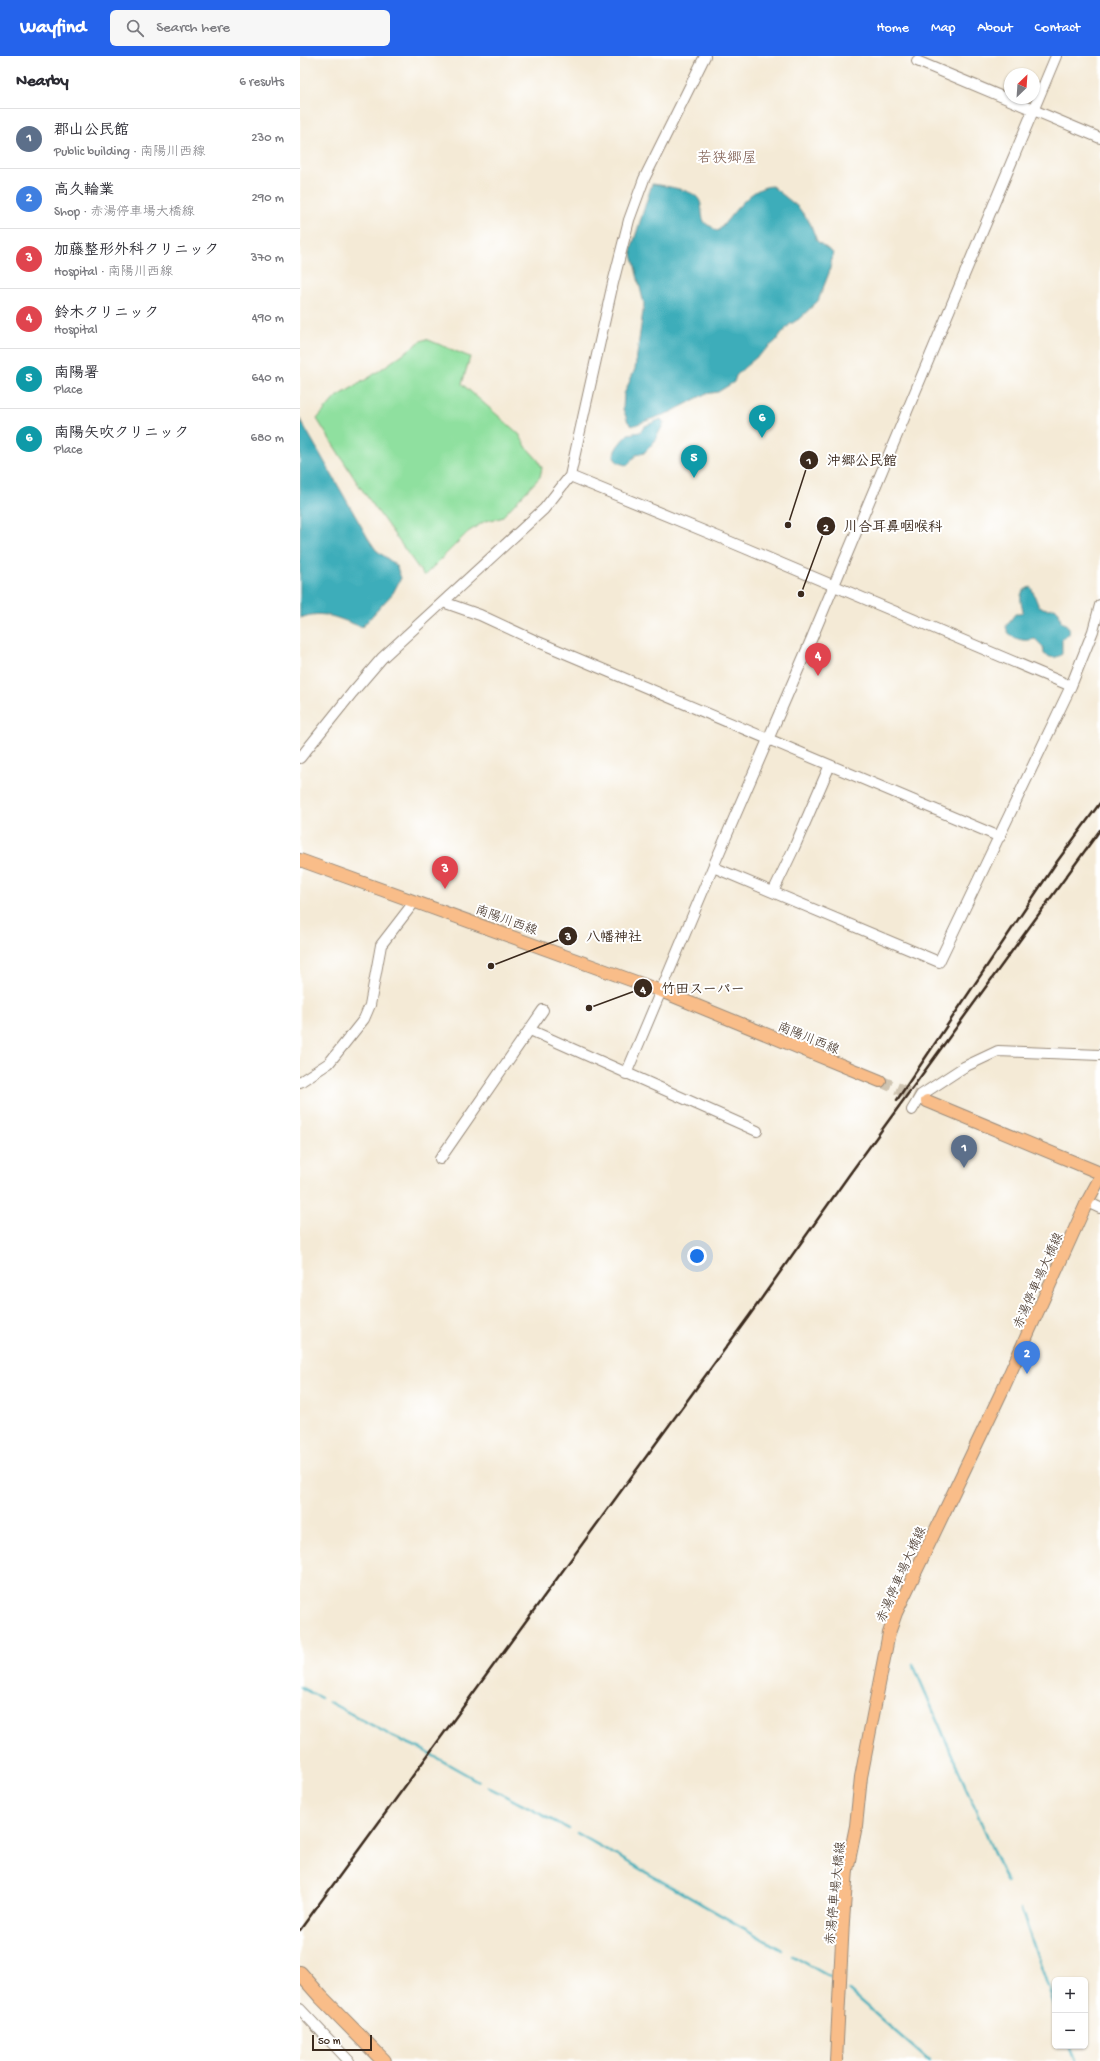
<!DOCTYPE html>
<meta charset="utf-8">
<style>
body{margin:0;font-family:"Gochi Hand","Klee One",sans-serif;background:#f7f7f7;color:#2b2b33}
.controls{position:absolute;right:12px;bottom:12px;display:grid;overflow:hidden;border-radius:6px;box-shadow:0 1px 3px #0004}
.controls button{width:36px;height:36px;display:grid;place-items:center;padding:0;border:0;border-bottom:1px solid #e1e1e2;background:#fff;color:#2b2b33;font:20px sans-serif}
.compass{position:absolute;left:704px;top:12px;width:36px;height:36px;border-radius:50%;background:#fff;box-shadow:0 1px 3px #0004;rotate:25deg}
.scale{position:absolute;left:12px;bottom:10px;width:60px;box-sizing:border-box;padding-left:4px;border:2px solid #3b2a1e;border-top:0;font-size:11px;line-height:14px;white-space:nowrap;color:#3b2a1e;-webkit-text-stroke:3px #fff;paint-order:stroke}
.you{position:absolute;left:397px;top:1200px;width:14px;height:14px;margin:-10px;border:3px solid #fff;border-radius:50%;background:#1a73e8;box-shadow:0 0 0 6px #1a73e833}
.badge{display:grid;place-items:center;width:26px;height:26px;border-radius:50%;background:#2563eb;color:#fff;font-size:13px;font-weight:700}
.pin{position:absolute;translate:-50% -33px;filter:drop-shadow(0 1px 2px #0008)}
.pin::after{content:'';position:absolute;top:21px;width:14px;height:12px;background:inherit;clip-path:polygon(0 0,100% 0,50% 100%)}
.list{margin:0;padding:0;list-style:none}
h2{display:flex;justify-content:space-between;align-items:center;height:52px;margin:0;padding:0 16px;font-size:17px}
h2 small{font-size:13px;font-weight:400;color:#7c7c81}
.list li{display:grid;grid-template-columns:26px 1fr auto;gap:12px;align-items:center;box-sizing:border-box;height:60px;padding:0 16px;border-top:1px solid #e1e1e2}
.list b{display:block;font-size:15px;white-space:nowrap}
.list p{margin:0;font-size:13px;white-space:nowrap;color:#7c7c81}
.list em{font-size:13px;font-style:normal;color:#7c7c81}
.icon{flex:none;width:22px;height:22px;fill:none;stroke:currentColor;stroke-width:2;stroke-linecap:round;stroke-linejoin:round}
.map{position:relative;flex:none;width:800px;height:2005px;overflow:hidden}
header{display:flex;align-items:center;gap:24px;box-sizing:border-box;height:56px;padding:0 20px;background:#2563eb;color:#fff}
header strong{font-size:19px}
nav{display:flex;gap:22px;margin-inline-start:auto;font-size:14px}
.search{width:280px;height:36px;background:#f7f7f7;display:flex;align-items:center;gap:10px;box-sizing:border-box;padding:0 14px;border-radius:6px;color:#7c7c81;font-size:15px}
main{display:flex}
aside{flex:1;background:#fff}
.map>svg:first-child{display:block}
.green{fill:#8fe09f;stroke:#65855e}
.water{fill:#3dadba;stroke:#3c6c6c}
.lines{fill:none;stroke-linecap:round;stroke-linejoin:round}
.stream{stroke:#3dadba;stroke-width:2.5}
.major-tunnel{stroke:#cfc4b1;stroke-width:12;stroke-dasharray:12 6;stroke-linecap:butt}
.minor-casing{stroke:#988a7a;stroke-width:12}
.major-casing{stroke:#988a7a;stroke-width:14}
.highway-casing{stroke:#988a7a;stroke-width:16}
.minor{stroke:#fff;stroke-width:10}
.major{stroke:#f9bd89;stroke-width:12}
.highway{stroke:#f9bd89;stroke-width:14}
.rail{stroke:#3b2a1e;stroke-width:2.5}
.labels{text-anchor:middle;stroke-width:4;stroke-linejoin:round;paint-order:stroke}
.street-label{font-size:13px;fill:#3b2a1e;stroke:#fff}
.quarter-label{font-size:15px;fill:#7b584b;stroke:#fff}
.leader{fill:none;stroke:#3b2a1e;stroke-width:1.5}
.callout-dot{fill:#3b2a1e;stroke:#fff;stroke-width:1.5}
.mark-label{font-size:12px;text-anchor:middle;font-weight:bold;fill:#fff}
.callout-label{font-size:14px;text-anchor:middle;font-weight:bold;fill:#3b2a1e;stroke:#fff;stroke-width:4;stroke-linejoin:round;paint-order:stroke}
</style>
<header>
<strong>Wayfind</strong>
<div class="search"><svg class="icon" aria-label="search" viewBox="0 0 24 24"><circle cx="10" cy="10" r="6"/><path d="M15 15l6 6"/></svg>Search here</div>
<nav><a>Home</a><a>Map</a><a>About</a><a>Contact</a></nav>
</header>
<main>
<aside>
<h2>Nearby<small>6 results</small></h2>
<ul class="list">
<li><span class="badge" style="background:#5c6f8a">1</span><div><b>郡山公民館</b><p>Public building · 南陽川西線</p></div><em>230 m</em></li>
<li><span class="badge" style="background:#3f7fe0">2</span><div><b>高久輪業</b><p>Shop · 赤湯停車場大橋線</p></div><em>290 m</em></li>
<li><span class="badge" style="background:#e0444e">3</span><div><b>加藤整形外科クリニック</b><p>Hospital · 南陽川西線</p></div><em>370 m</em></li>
<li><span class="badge" style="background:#e0444e">4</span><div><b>鈴木クリニック</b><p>Hospital</p></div><em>490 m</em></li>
<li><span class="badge" style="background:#0f9aa8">5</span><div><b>南陽署</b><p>Place</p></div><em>640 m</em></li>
<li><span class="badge" style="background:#0f9aa8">6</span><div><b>南陽矢吹クリニック</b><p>Place</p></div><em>680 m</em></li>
</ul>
</aside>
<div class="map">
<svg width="800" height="2005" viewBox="0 0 800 2005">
<rect width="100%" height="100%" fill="#fff"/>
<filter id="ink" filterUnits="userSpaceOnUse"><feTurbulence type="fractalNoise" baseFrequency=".025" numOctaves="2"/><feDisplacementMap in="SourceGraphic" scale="8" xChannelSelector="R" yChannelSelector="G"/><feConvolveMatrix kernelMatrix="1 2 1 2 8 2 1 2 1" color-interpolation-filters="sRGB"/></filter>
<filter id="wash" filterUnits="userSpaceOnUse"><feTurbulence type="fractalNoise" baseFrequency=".012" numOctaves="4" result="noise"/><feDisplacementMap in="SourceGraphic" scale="16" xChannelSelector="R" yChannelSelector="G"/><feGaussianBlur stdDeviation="0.9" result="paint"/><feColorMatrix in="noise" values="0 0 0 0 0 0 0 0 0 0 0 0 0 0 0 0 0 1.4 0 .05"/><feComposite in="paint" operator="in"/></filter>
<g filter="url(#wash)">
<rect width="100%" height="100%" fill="#f4ead6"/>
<!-- green -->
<path class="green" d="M126 283 170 301 162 328 219 378 227 392 238 404 242 412 240 421 201 462 185 465 168 476 124 520 58 428 17 363 35 342 70 321 121 285Z"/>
<!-- water -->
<path class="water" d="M352 128C362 129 391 134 397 141 406 150 397 165 410 170 414 171 413 174 418 175 432 160 449 131 472 130L498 151 510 167 517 185 533 197 529 217 518 245 499 263 489 269 476 285 445 311 436 320 434 326 418 336 405 338 371 356 332 370 328 366 323 353 324 338 335 313 344 248 331 194Z
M0 363 68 482 76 494 96 509 101 522 93 537 62 571C38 563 24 553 0 562Z
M361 363 364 367 354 386 344 397 336 399 328 409C324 409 323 408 319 407 306 399 322 385 328 378L340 376 345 370Z
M731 531 739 551 747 553 755 552 759 556 761 565C766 569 771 570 769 578L762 583V598C756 603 750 602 744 598L743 591 735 583C724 586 708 584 706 570L715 558H720L723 555C720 544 718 534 731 531Z"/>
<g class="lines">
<!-- stream -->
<path class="stream" d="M613 1608 707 1827
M0 1631 21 1642
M29 1646 92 1680 123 1694 178 1725
M188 1731 269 1773
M277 1777 482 1894
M721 1853 755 1951
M493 1900 530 1921
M549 1935 629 2005
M770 1990 776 2005"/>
</g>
</g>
<g filter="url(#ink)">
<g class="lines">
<!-- major-tunnel -->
<path class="major-tunnel" d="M580 1025 627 1045"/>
<defs>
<path id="minor" d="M617 5 800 82
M270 420 421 482 771 630
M143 546 180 559 236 585 700 781
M0 702 52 637 82 602 244 453 270 420 313 227 329 164 344 123 405 0
M413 811 639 906 771 630 793 575 800 549
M473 836 494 792 530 709
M230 974 457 1075
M326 1018 413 811 511 584 756 0
M0 1026 29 1007 64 963 70 949 81 889 115 845
M612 1054 621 1039 664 1011 698 995 800 999
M140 1103 243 954
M787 1146 800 1152
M0 1953 49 2005"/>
<path id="major" d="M0 804 361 935 580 1025
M627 1045 800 1117
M536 2005 543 1865 547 1814 556 1770 561 1721 589 1577 596 1557 702 1335 787 1146 800 1122"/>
<path id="highway" d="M0 1917 21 1941 84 2005"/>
</defs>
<!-- minor casing -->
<use href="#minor" class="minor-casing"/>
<!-- major casing -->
<use href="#major" class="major-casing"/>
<!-- highway casing -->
<use href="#highway" class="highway-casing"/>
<!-- minor -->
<use href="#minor" class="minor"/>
<!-- major -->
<use href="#major" class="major"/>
<!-- highway -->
<use href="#highway" class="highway"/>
<!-- rail -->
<path class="rail" d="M597 1044 756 807 800 747
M0 1874 449 1260 549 1119 800 774"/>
</g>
</g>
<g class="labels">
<!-- street labels -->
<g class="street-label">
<text transform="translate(207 863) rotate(20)" y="5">南陽川西線</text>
<text transform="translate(509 981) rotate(22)" y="5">南陽川西線</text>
<text transform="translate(737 1224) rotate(-66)" y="5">赤湯停車場大橋線</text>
<text transform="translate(600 1518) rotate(-66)" y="5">赤湯停車場大橋線</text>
<text transform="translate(534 1837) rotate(-84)" y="5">赤湯停車場大橋線</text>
</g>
<!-- quarter labels -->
<g class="quarter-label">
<text x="427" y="106">若狭郷屋</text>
</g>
</g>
<!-- callouts -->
<path class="leader" d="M488 469L509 404M501 538L526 470M191 910L268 880M289 952L343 932"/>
<g class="callout-dot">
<circle cx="488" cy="469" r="4"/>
<circle cx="501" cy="538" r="4"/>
<circle cx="191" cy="910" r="4"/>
<circle cx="289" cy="952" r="4"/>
<circle cx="509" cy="404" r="10"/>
<circle cx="526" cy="470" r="10"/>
<circle cx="268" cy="880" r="10"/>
<circle cx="343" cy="932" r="10"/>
</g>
<g class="mark-label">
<text x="509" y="408">1</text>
<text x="526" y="475">2</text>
<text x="268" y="884">3</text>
<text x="343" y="937">4</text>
</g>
<g class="callout-label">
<text x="562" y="409">沖郷公民館</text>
<text x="593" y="475">川合耳鼻咽喉科</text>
<text x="314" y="885">八幡神社</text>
<text x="403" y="937">竹田スーパー</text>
</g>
</svg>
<div class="controls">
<button>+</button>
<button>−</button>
</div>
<svg class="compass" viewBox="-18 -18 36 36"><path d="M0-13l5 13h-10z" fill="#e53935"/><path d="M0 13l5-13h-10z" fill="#7c7c81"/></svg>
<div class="scale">50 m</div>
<div class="you"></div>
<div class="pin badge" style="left:664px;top:1112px;background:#5c6f8a">1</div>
<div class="pin badge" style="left:727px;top:1318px;background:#3f7fe0">2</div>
<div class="pin badge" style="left:145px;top:833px;background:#e0444e">3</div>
<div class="pin badge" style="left:518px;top:620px;background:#e0444e">4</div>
<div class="pin badge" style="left:394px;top:422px;background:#0f9aa8">5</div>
<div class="pin badge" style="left:462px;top:382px;background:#0f9aa8">6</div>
</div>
</main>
